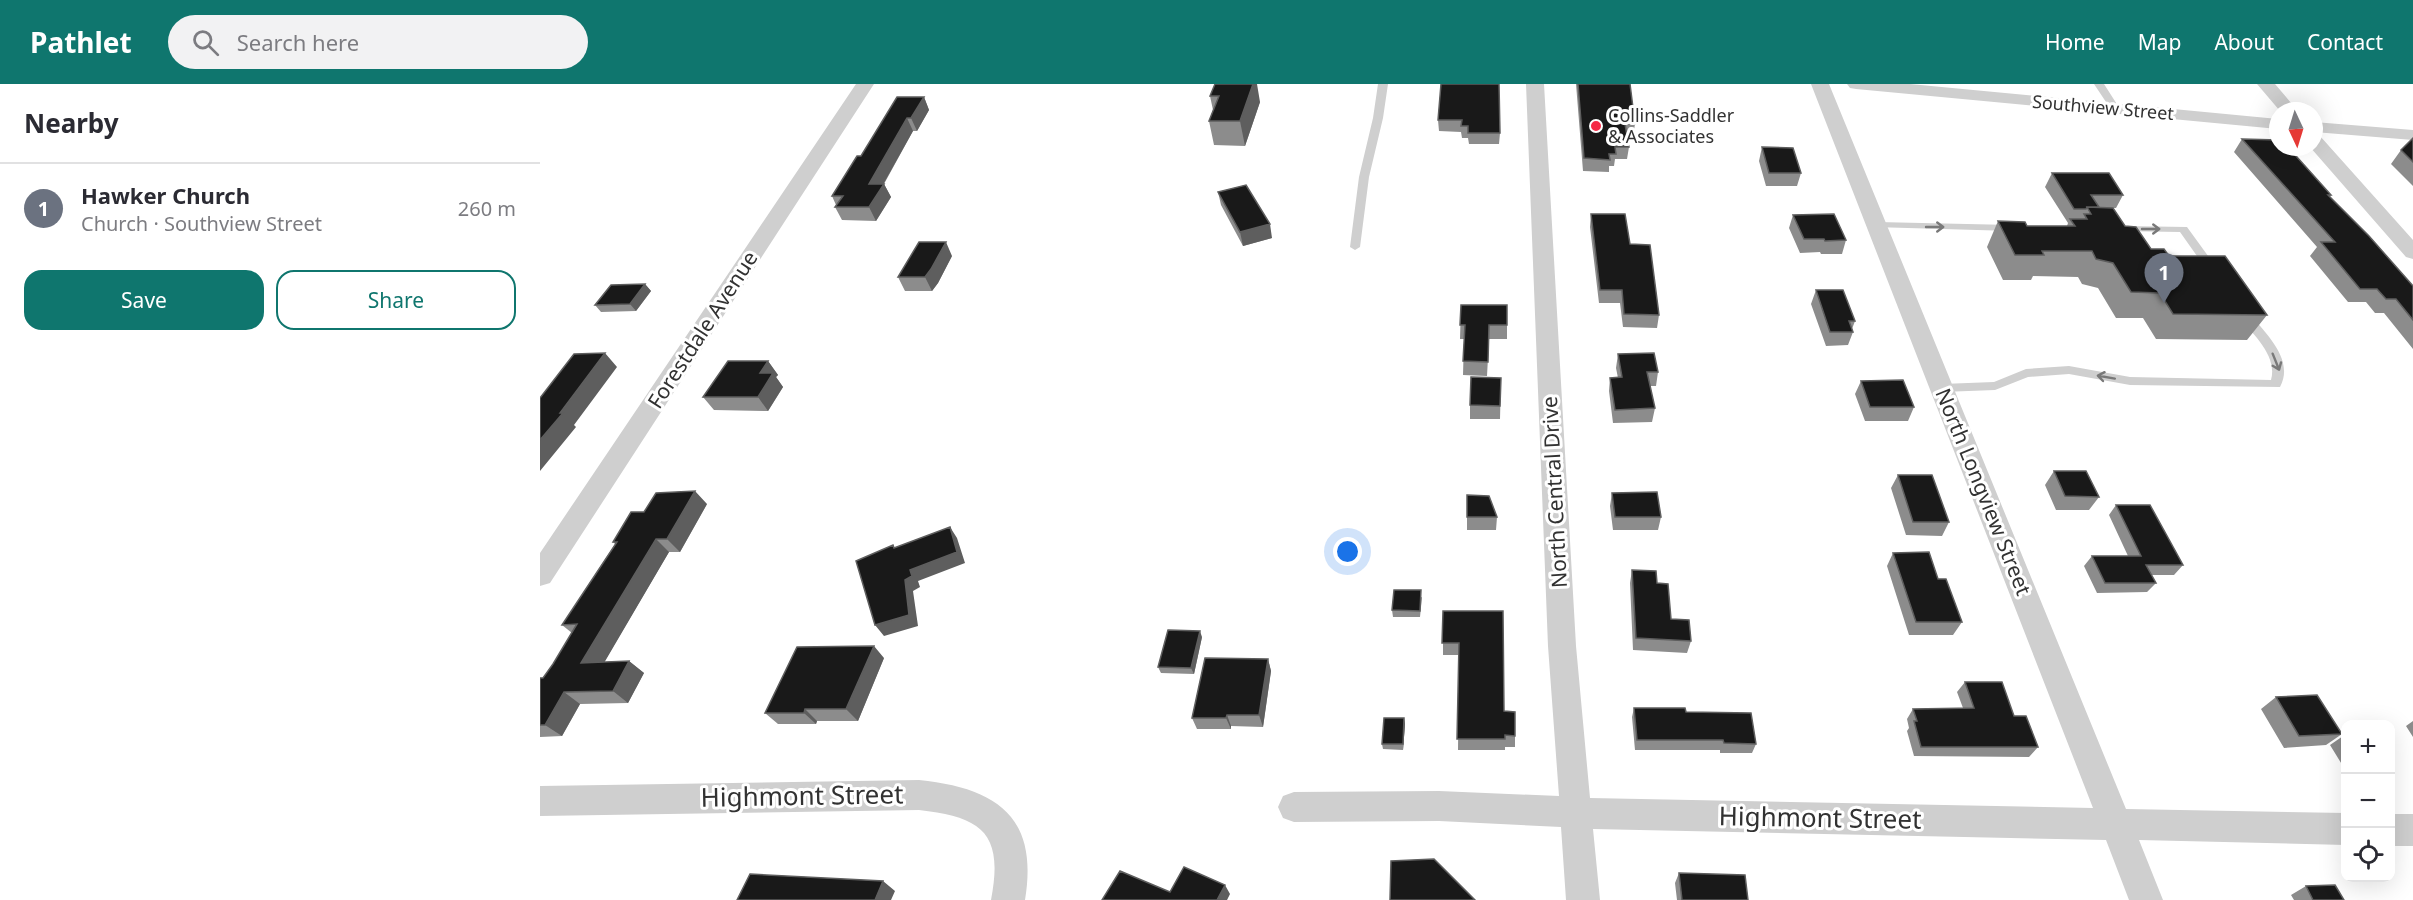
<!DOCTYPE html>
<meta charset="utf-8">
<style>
body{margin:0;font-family:"Noto Sans",sans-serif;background:#f2f2f3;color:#2b2b33}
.controls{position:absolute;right:18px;bottom:18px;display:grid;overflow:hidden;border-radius:12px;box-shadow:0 6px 24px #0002}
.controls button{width:54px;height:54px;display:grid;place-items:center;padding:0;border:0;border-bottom:2px solid #e1e1e2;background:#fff;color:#2b2b33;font:30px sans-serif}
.compass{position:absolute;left:1729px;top:18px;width:54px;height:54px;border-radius:50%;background:#fff;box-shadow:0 6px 24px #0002;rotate:176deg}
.you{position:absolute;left:808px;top:468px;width:21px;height:21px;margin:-15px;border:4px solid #fff;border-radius:50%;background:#1a73e8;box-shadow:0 0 0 9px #1a73e833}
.badge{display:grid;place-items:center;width:39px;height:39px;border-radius:50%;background:#0f766e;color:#fff;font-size:20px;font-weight:700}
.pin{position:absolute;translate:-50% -50px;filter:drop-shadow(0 2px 3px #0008)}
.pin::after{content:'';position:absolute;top:32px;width:21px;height:18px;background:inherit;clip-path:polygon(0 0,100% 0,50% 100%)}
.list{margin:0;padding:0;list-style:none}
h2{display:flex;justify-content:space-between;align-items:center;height:78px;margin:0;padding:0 24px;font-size:26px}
h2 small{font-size:20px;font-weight:400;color:#7c7c81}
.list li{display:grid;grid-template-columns:39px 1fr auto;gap:18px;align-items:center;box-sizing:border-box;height:90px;padding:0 24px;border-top:2px solid #e1e1e2}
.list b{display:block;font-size:22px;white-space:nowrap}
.list p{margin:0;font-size:20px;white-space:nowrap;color:#7c7c81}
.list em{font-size:20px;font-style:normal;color:#7c7c81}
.actions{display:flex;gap:12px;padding:18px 24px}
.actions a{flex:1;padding:14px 0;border:2px solid #0f766e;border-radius:18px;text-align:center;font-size:21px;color:#0f766e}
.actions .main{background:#0f766e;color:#fff}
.icon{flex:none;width:33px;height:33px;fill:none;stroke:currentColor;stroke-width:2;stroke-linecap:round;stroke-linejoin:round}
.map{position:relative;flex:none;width:1873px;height:816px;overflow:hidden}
header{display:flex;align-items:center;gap:36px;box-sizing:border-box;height:84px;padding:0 30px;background:#0f766e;color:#fff}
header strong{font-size:28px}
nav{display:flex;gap:33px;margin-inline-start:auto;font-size:21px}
.search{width:420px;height:54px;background:#f2f2f3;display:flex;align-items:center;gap:15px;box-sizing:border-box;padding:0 21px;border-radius:33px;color:#7c7c81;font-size:22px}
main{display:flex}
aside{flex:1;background:#fff}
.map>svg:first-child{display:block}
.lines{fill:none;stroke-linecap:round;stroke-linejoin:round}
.lane{fill:#cfcfcf;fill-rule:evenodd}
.street{fill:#cfcfcf;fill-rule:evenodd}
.wall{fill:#8c8c8c}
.shaded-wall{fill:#5e5e5e}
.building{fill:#191919;stroke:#5e5e5e;stroke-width:1.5}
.oneway{stroke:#797979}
.poi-dot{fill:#f52945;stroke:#fff;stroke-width:2}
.labels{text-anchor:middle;stroke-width:6;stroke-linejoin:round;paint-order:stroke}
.far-street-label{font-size:18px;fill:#323232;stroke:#fff}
.far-poi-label{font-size:18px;fill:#323232;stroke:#fff;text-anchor:start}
.street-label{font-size:21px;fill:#323232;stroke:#fff}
.near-street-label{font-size:26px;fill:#323232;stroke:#fff}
</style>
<header>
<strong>Pathlet</strong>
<div class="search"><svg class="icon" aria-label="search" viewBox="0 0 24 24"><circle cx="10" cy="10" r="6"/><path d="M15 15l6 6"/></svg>Search here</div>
<nav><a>Home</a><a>Map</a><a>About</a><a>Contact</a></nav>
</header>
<main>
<aside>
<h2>Nearby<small></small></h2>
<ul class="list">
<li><span class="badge" style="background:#6b7280">1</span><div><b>Hawker Church</b><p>Church · Southview Street</p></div><em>260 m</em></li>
</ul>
<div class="actions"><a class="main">Save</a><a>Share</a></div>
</aside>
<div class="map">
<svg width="1873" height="816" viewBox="0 0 1873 816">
<rect width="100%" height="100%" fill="#fff"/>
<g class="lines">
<!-- lane -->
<path class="lane" d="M838 0H848L843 34 829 93 820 163 815 166 810 163 819 93 833 34Z
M1554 0H1564L1580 25 1578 27H1572Z
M1337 138 1472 141 1477 144 1472 147 1333 143 1332 141Z
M1582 142 1647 143 1679 187 1677 189H1669L1640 148 1578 147 1577 145Z
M1705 228 1709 229C1725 249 1755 275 1740 303L1590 301 1529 290 1488 293 1455 306 1402 308 1396 304 1402 300 1454 298 1486 285 1529 282 1590 293 1731 296C1738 271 1712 250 1699 232Z"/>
<!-- street -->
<path class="street" d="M316 0H334L10 499 0 502V469Z
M986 0H1004L1036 562 1050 714 1553 724 1271 0H1289L1586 725 1806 729V761L1599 756 1623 816H1589L1566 756 1053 745 1060 816H1026L1021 743 899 737 754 738 743 734 738 723 743 712 754 708 899 707 1019 712 1008 562Z
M1307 0H1370L1738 35V45L1316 5 1310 4Z
M1717 0H1735L1758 27H1740Z
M1774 38 1873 46V56L1774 48Z
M1774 51 1780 52 1873 156V175L1866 173 1770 63H1774Z
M379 696C455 704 499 731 485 816H451C464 749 442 733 379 726L0 732V702Z
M1850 730H1873V762H1850Z"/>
</g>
<!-- wall -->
<path class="wall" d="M675 0 720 18 705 62 674 61 669 37 673 26 670 12Z
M901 0 960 49 959 60H929L928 54H922L921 48 899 47 898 36Z
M1036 0H1090L1095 40 1093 52H1087L1089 63 1087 75H1075L1074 82H1069V88L1043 87Z
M384 13 389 26 377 47H373L344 100 351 113 336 137 302 136 295 123 296 121 292 112 321 72Z
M1873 54V102L1851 80 1861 66Z
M1702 55 1791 111 1790 113 1873 202V265L1844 229H1835L1826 218H1808L1770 172 1777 163 1694 68Z
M1222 63 1261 89 1257 102H1226L1219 77Z
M1512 89 1583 111 1576 124H1573L1585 142 1611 165 1629 172 1727 231 1707 256 1616 255 1603 234H1576L1558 204 1542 200 1538 193 1493 192 1491 196H1463L1447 163 1458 137 1487 142H1527L1528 139 1505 103Z
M678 108 732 154 703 162 681 121Z
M1051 130 1090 160 1119 231 1117 244 1083 243 1080 219H1059L1050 143Z
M1253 131 1306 156 1302 170H1281L1280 168 1260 169 1249 144Z
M412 172 398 199 392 207H365L358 193Z
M105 200 111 207 96 227 61 228 55 221Z
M1276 206 1315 237 1312 245 1313 248 1308 261 1286 262 1271 220Z
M921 221H967V255H949L947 292 923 291 924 255H920Z
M1078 270 1118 288 1116 302H1110L1115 324 1112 338 1073 339 1069 307 1070 294H1078L1076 284Z
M228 277 238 291 236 293 243 303 228 327 174 326 163 313Z
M961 294 960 335H930V321Z
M1321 297 1374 323 1368 337H1325L1315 310Z
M1514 387 1559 413 1549 426H1516L1505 401Z
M1358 391 1409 438 1402 452 1366 451 1351 404Z
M1072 409 1121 433 1118 446H1073L1070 422Z
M167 420 140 468H129L64 578 89 577 104 589 88 619 40 620 22 652 0 653V594H3L13 580 32 549 22 541 75 460 73 458Z
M1576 421 1643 481 1634 491H1611L1616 499 1607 508 1557 509 1544 482 1552 472H1588L1569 431Z
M927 433H957L956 446H927Z
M1353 469 1398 495 1422 538 1413 551H1369L1347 482Z
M1092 486 1117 499 1131 535 1151 557 1147 569 1093 566 1090 499Z
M882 513 880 533H853L852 526Z
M903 527 964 627 975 652V663H965V666H918L919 571H903Z
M662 553 654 590 621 589 618 583Z
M344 574 318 637H277L276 640H238L225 629Z
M728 575 731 587 723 643 691 642V645H657L652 634Z
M1425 598 1474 632 1498 663 1489 673 1374 672 1367 647 1369 644 1367 635 1373 625 1423 624 1417 608Z
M1736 613 1802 650 1786 661 1744 664 1721 625Z
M1094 624 1146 628 1216 660 1212 669H1180V666H1095L1092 633Z
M864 634 865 640 863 666 843 665 842 660Z
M1873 637V653L1866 642Z
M1806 650V687L1790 661Z
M1139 789 1208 816H1137L1135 799Z
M1766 802 1804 816H1754L1751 811Z"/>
<!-- shaded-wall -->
<path class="shaded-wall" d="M713 0H717L720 18 705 62 700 37Z
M384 13 389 26 377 47 371 34Z
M367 34 373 47 340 106 344 100 351 113 336 137 329 123V100Z
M730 140 732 154 703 162 700 148Z
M406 158 412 172 398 199 392 207 385 193Z
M105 200 111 207 96 227 90 220Z
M65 269 77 283 34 341 36 343 0 387V356Z
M228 277 238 291 236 293 243 303 228 327 218 313 220 289Z
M155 407 167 420 140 468 127 455Z
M410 443 417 454 425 479 378 497 380 503 373 507 378 542 344 552 335 541 370 486Z
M116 455 129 468 57 591 41 579Z
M660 547 662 553 654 590 651 584Z
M334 562 344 574 318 637 306 625Z
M728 575 731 587 723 643 719 631Z
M89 577 104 589 88 619 73 607Z
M24 608 40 620 22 652 5 641Z
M265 625 277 637 276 640 264 629Z
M687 631 691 642V645L686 634Z
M864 634 865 640 863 666V660Z
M343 797 355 807 351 816H335Z
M685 801 690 810 687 816H677Z"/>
<!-- building -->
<path class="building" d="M675 0H713L700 37H669L679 12H670Z
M901 0H959L960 49H928V42H921L922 36H898Z
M1038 0H1090L1095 40H1085L1089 63H1075L1076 70H1069L1070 76 1044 74Z
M357 13H384L371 34H367L329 100H344L329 123H295L303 112H292L317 72H321Z
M1873 54V78L1861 66Z
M1702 55 1738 56V63H1748L1791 111H1788L1829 152 1873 202V236L1856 215H1846L1837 205H1820L1781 158H1795Z
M1222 63 1253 64 1261 89H1229Z
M1512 89H1569L1583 111H1551L1559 123H1547L1546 125H1534Z
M706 101 730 140 700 148 678 108Z
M1547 123 1573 124 1585 142 1596 143 1611 165H1624L1629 172H1685L1727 231 1633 230 1620 209 1591 208 1573 179 1556 175 1552 167H1502L1504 171H1475L1458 137 1485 138 1487 142H1535L1530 135H1547L1544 130H1551Z
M1051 130H1085L1090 160 1110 161 1119 231 1084 230 1082 206H1060Z
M1294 130 1306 156 1285 157 1284 155H1264L1253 131Z
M379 158H406L391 185 385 193H358Z
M105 200 90 220 55 221 71 201Z
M1276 206H1303L1315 237H1309L1313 248H1290Z
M921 221H967V241H949L948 278 923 277 925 241H920Z
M65 269 20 329H23L0 356V314L34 270Z
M1114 269 1118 288H1107L1115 324 1075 326 1070 294 1082 293 1078 270Z
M188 277H228L220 289H233L218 313H163Z
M931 293 961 294 960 322 930 321Z
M1363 296 1374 323H1330L1321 297Z
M1514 387H1546L1559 413 1525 412Z
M1358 391H1392L1409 438H1373Z
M155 407 127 455H116L41 579 89 577 73 607 24 608 5 641H0V594H3L13 580 37 540 22 541 77 458H73L91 428H104L116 409Z
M1117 408 1121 433H1075L1072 409Z
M927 411 949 412 957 433H927Z
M1576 421H1610L1643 481H1606L1616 499H1565L1552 472H1601Z
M410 443 417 468 370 486 372 492 365 496 369 531 335 541 316 477 353 461 354 464Z
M1389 468 1398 495H1406L1422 538H1376L1353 469Z
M1092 486 1116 487 1117 499 1128 500 1131 535 1149 536 1151 557 1096 554Z
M854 506H881L880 527 852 526Z
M903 527H963L964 627 975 628V652L965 651V655H917L919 559H902Z
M628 546 660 547 651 584 618 583Z
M334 562 306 625H265L264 629H225L257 563Z
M665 574 728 575 719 631H687L686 634H652Z
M1425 598H1462L1474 632H1486L1498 663H1381L1374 637H1377L1373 625 1434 624Z
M1777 611 1802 650 1759 652 1736 613Z
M1094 624H1145L1146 628 1211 629 1216 660 1184 659 1183 656H1097Z
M844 634H864L863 660H842Z
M894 775 935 816H850L851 777Z
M644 783 685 801 677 816H562L580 787 630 808Z
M1139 789 1205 791 1208 816H1142Z
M210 790 343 797 335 816H197Z
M1795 801 1804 816H1773L1766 802Z"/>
<!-- one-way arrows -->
<defs><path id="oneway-shaft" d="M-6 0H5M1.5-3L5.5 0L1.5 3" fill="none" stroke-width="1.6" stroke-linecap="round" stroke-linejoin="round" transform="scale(1.5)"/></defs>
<g class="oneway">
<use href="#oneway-shaft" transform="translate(1395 143)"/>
<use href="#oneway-shaft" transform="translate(1611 145)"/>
<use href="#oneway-shaft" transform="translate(1736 278) rotate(68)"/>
<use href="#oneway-shaft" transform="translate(1566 293) rotate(-170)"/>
</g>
<!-- markers -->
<circle class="poi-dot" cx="1056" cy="42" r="6"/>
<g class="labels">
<!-- far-street labels -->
<g class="far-street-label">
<text transform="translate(1563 24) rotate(5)" y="6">Southview Street</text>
</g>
<!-- far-poi labels -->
<g class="far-poi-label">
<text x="1068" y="38">Collins-Saddler<tspan x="1068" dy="21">&amp; Associates</tspan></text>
</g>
<!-- street labels -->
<g class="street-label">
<text transform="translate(163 246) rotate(-57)" y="7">Forestdale Avenue</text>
<text transform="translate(1015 408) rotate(-93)" y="7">North Central Drive</text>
<text transform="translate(1443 408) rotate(68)" y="7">North Longview Street</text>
</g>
<!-- near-street labels -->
<g class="near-street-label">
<text transform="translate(262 712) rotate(-1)" y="9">Highmont Street</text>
<text transform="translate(1280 734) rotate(1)" y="9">Highmont Street</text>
</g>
</g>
</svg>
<div class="controls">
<button>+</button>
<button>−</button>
<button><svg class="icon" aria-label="locate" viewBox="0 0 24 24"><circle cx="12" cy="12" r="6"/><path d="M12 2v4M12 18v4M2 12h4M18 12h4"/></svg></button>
</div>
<svg class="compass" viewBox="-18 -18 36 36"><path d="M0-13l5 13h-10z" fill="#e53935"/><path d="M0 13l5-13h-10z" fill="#7c7c81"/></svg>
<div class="you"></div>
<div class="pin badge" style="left:1624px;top:219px;background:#6b7280">1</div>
</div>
</main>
